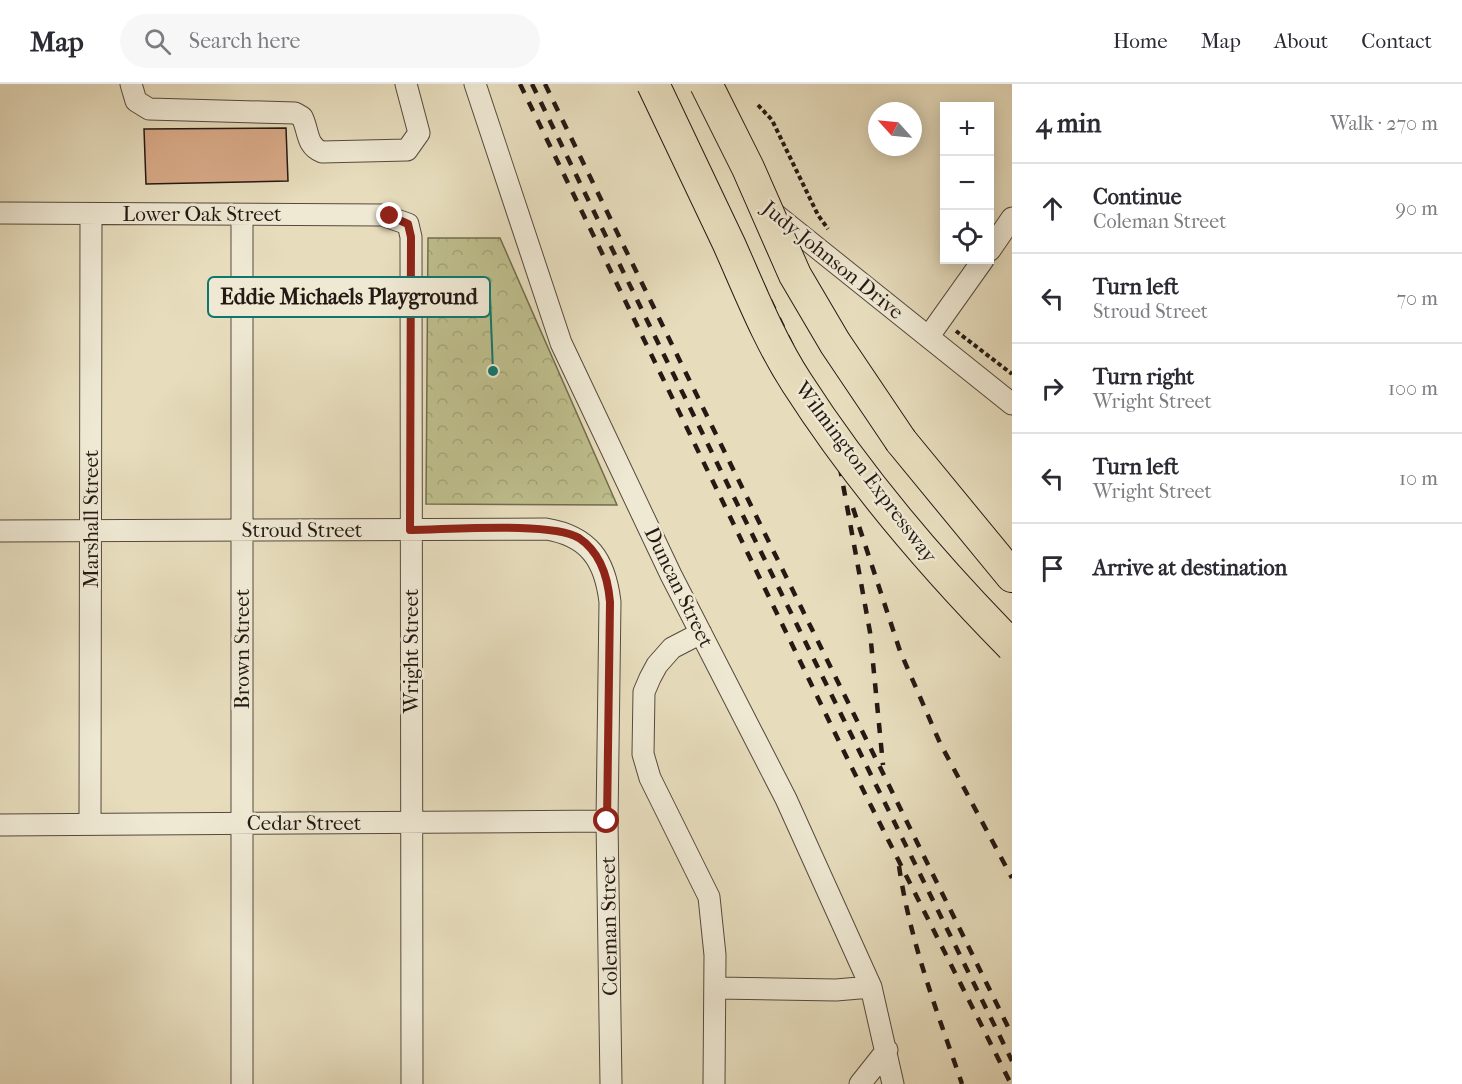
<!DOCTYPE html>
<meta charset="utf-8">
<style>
body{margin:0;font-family:"IM FELL French Canon",serif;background:#f7f7f7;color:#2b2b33}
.controls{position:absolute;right:18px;top:18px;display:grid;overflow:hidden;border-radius:0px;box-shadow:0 3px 15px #0003}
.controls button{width:54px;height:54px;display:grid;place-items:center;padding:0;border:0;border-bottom:2px solid #e1e1e2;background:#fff;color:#2b2b33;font:30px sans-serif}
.compass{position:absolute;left:868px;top:18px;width:54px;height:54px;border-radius:50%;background:#fff;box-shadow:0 3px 15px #0003;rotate:297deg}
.stop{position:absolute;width:18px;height:18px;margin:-14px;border:4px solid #8f2418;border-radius:50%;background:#fff}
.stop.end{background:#8f2418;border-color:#fff;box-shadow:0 2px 6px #0008}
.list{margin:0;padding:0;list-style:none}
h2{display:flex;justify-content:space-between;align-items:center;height:78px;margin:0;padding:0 24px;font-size:26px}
h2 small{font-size:20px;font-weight:400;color:#7c7c81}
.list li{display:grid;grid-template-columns:39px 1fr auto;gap:18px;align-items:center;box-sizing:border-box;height:90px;padding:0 24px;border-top:2px solid #e1e1e2}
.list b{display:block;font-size:22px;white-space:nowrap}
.list p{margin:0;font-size:20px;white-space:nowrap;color:#7c7c81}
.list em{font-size:20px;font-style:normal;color:#7c7c81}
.icon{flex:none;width:33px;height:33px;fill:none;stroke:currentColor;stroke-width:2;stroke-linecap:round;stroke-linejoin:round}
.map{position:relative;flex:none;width:1012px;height:1000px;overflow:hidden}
header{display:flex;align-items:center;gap:36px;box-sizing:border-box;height:84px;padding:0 30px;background:#fff;border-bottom:2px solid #e1e1e2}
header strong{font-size:28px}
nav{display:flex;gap:33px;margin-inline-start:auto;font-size:21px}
.search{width:420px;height:54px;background:#f7f7f7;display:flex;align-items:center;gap:15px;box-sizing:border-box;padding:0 21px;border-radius:33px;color:#7c7c81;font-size:22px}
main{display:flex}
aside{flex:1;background:#fff}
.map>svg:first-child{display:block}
.park{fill:url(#park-crowns);stroke:#726c50;stroke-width:1.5}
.building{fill:#d8a987;stroke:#251914;stroke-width:1.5}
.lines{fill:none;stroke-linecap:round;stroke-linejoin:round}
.minor-casing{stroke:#564a3e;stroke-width:23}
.highway-casing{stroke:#251914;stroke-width:34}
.path{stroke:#251914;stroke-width:4;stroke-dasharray:4.5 3;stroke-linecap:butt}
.minor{stroke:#efe9d4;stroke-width:21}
.highway{stroke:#e7ddbd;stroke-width:32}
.rail{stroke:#251914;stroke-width:4.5;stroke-dasharray:10 10;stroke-linecap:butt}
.highway-bridge-casing{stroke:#251914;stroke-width:34;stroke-linecap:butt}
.highway-bridge{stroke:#e7ddbd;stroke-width:32}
.route{stroke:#8f2418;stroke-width:8}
.labels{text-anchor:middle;stroke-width:5;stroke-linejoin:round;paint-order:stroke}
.street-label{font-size:21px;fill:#251914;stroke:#efe9d4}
.leader{fill:none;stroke:#0f766e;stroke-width:2}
.callout-dot{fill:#0f766e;stroke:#efe9d4;stroke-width:2}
.callout{fill:#efe9d4;stroke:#0f766e;stroke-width:2}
.callout-label{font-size:22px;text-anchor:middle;font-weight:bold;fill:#251914}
</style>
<header>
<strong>Map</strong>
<div class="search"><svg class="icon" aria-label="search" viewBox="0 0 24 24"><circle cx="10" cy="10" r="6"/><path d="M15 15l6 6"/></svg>Search here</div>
<nav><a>Home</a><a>Map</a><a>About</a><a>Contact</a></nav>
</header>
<main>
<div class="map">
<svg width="1012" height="1000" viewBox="0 0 1012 1000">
<defs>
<pattern id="park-crowns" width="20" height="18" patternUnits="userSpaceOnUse" patternTransform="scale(1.5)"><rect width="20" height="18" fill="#bebe8c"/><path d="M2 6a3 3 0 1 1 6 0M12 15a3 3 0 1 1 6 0" fill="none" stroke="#a3a378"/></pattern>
</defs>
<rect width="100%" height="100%" fill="#e7ddbd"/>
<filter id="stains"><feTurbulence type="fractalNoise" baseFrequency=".00333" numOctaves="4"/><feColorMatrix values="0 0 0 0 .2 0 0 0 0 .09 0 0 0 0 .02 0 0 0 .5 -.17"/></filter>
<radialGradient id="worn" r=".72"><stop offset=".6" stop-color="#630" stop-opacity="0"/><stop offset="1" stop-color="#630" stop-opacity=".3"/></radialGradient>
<!-- park -->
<path class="park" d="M428 154H500L617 421 426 420Z"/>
<!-- building -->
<path class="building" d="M286 44 288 97 146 100 144 45Z"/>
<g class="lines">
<defs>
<path id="minor" d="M131 0 136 17 149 25 295 29 302 33C309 47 306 62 322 68L407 66 419 49 406 0
M475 0 561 259 671 491 786 715 871 903 893 1000
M771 127 1012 320
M0 129 382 131 408 140 411 153 412 1000
M990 166 1012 134
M929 252 983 176
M0 447 546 445C589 452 605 476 610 518L607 737 611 1000
M701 549 672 564 657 581 650 594 644 608 643 670 650 694 709 813 715 871 714 1000
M90 740 91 130
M0 741 607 737
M716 904 836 906 871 903
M242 1000V131
M860 1000 887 966"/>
<path id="highway" d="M901 357 1012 492"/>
</defs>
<!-- minor casing -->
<use href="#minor" class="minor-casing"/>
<!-- highway casing -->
<use href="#highway" class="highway-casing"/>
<!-- path -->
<path class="path" d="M758 21 772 36 818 131 828 145
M956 247 1012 290"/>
<!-- minor -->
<use href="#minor" class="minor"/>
<!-- highway -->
<use href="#highway" class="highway"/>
<!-- rail -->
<path class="rail" d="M520 0 849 678 1011 1000
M532 0C690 327 852 651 1012 977
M545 0C699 318 856 634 1012 951
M666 0 795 268 840 384 870 548 883 681
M853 424 900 567 940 659 1012 794
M899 782C910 858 937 927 962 1000"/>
<defs>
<path id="highway-bridge" d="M653 0C678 53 704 107 729 160 750 207 769 256 797 299 858 394 933 482 1012 562
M706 0 748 84 795 191 835 259 901 357"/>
</defs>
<!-- highway-bridge casing -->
<use href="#highway-bridge" class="highway-bridge-casing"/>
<!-- highway-bridge -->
<use href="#highway-bridge" class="highway-bridge"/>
</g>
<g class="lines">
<!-- route -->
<path class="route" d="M390 132 408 140 411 153 410 446C446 446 551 437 579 454 600 468 608 494 610 518L607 737"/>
</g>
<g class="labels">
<!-- street labels -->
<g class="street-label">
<text x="202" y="137">Lower Oak Street</text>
<text transform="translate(833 176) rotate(39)" y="7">Judy Johnson Drive</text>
<text transform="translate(866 388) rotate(53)" y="7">Wilmington Expressway</text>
<text transform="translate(91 435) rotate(-90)" y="7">Marshall Street</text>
<text x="302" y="453">Stroud Street</text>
<text transform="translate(679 503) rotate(64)" y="7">Duncan Street</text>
<text transform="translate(242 565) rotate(-90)" y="7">Brown Street</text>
<text transform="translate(411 567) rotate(-90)" y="7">Wright Street</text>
<text x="304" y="746">Cedar Street</text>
<text transform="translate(609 842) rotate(-91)" y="7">Coleman Street</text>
</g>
</g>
<!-- callouts -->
<path class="leader" d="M493 287L490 213"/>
<circle class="callout-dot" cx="493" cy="287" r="6"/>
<rect class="callout" x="208" y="193" width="282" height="40" rx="6"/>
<g class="callout-label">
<text x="349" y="220">Eddie Michaels Playground</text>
</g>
<rect width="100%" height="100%" filter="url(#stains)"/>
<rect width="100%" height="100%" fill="url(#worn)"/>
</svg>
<div class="controls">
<button>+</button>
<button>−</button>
<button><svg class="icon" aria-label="locate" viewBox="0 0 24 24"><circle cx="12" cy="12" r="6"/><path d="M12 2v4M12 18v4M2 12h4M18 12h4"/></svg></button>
</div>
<svg class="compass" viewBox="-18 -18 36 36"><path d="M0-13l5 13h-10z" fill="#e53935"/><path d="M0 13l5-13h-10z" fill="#7c7c81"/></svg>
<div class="stop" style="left:607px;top:737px"></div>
<div class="stop end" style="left:390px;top:132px"></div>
</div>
<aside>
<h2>4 min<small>Walk · 270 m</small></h2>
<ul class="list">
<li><svg class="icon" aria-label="ahead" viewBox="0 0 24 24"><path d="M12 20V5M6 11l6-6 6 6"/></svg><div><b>Continue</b><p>Coleman Street</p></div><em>90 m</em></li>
<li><svg class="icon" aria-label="left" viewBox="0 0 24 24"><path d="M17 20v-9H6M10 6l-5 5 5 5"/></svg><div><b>Turn left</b><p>Stroud Street</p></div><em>70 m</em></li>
<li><svg class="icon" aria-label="right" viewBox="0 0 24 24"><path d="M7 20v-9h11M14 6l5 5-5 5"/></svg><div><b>Turn right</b><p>Wright Street</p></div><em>100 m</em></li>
<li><svg class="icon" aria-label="left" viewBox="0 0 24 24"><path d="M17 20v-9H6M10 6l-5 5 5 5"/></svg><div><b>Turn left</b><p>Wright Street</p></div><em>10 m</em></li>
<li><svg class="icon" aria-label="arrive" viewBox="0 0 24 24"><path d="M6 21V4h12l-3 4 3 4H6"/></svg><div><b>Arrive at destination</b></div></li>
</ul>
</aside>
</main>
